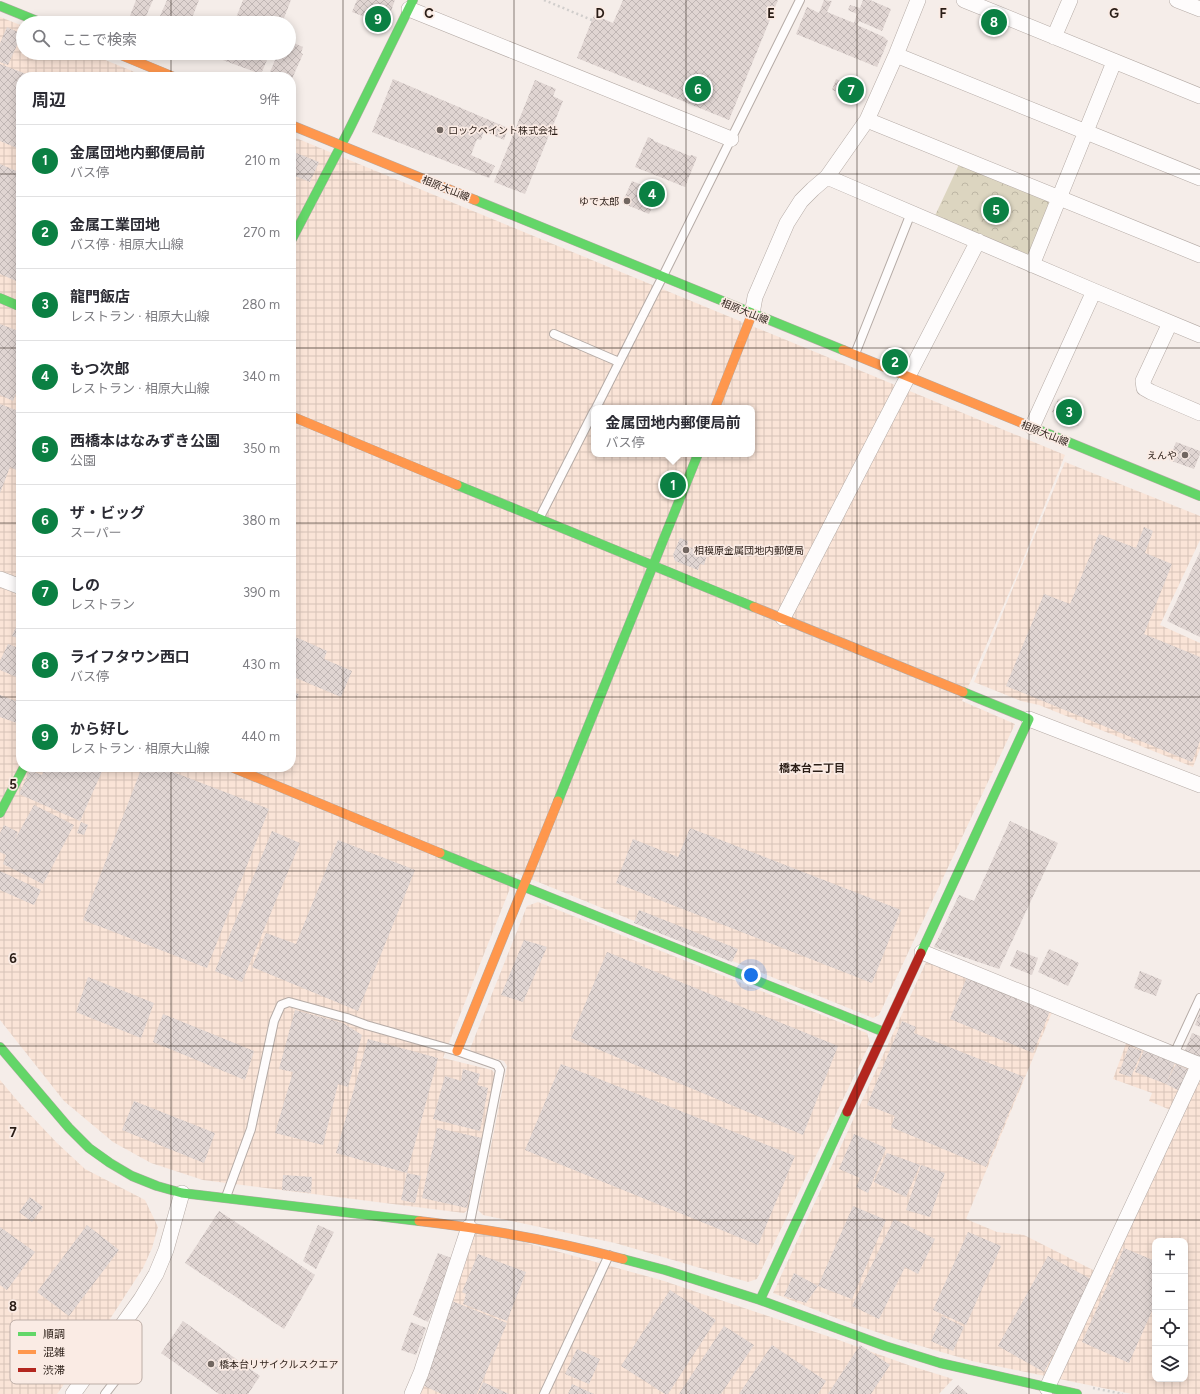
<!DOCTYPE html>
<html lang="ja">
<meta charset="utf-8">
<style>
body{margin:0;font-family:Figtree,"Noto Sans JP",sans-serif;background:#f7f7f7;color:#2b2b33}
.controls{position:absolute;right:12px;bottom:12px;display:grid;overflow:hidden;border-radius:8px;box-shadow:0 2px 10px #0003}
.controls button{width:36px;height:36px;display:grid;place-items:center;padding:0;border:0;border-bottom:1px solid #e1e1e2;background:#fff;color:#2b2b33;font:20px sans-serif}
.you{position:absolute;left:751px;top:975px;width:14px;height:14px;margin:-10px;border:3px solid #fff;border-radius:50%;background:#1a73e8;box-shadow:0 0 0 6px #1a73e833}
.badge{display:grid;place-items:center;width:26px;height:26px;border-radius:50%;background:#0b8043;color:#fff;font-size:13px;font-weight:700}
.pin{position:absolute;translate:-50% -50%;border:2px solid #fff;box-shadow:0 1px 4px #0006}
.popup{position:absolute;left:591px;top:405px;width:164px;height:52px;box-sizing:border-box;display:grid;place-content:center;border-radius:8px;background:#fff;filter:drop-shadow(0 1px 3px #0005);font-size:13px;white-space:nowrap;color:#7c7c81}
.popup b{font-size:15px;color:#2b2b33}
.popup::after{content:'';position:absolute;left:50%;top:100%;margin-left:-8px;border:8px solid transparent;border-top-color:#fff}
.list{margin:0;padding:0;list-style:none}
h2{display:flex;justify-content:space-between;align-items:center;height:52px;margin:0;padding:0 16px;font-size:17px}
h2 small{font-size:13px;font-weight:400;color:#7c7c81}
.list li{display:grid;grid-template-columns:26px 1fr auto;gap:12px;align-items:center;box-sizing:border-box;height:72px;padding:0 16px;border-top:1px solid #e1e1e2}
.list b{display:block;font-size:15px;white-space:nowrap}
.list p{margin:0;font-size:13px;white-space:nowrap;color:#7c7c81}
.list em{font-size:13px;font-style:normal;color:#7c7c81}
.icon{flex:none;width:22px;height:22px;fill:none;stroke:currentColor;stroke-width:2;stroke-linecap:round;stroke-linejoin:round}
.map{position:relative;flex:none;width:1200px;height:1394px;overflow:hidden}
.search{position:absolute;background:#fff;box-shadow:0 2px 10px #0003;left:16px;top:16px;width:280px;height:44px;display:flex;align-items:center;gap:10px;box-sizing:border-box;padding:0 14px;border-radius:22px;color:#7c7c81;font-size:15px}
.panel{position:absolute;background:#fff;box-shadow:0 2px 10px #0003;left:16px;top:72px;width:280px;height:700px;border-radius:16px}
.map>svg:first-child{display:block}
.industrial{fill:url(#industrial-grid);fill-rule:evenodd}
.park{fill:url(#park-crowns)}
.building{fill:url(#building-cross-hatch)}
.lines{fill:none;stroke-linecap:round;stroke-linejoin:round}
.lane-casing{stroke:#b5aba6;stroke-width:10}
.street-casing{stroke:#b5aba6;stroke-width:16}
.fast-casing{stroke:#b5aba6;stroke-width:10}
.slow-casing{stroke:#b5aba6;stroke-width:10}
.jam-casing{stroke:#b5aba6;stroke-width:10}
.path{stroke:#d1cecc;stroke-width:2.5;stroke-dasharray:2 3;stroke-linecap:butt}
.lane{stroke:#fefcfc;stroke-width:8}
.street{stroke:#fefcfc;stroke-width:15}
.fast{stroke:#63d668;stroke-width:9}
.slow{stroke:#ff974d;stroke-width:9}
.jam{stroke:#b3261e;stroke-width:9}
.grid{fill:none;stroke:#2a1d16;stroke-width:1;stroke-opacity:0.55}
.poi-dot{fill:#716660;stroke:#faebe4;stroke-width:1.5}
.labels{text-anchor:middle;stroke-width:3.5;stroke-linejoin:round;paint-order:stroke}
.poi-label{font-size:10px;fill:#2a1d16;stroke:#faebe4;text-anchor:start}
.street-label{font-size:10px;fill:#2a1d16;stroke:#faebe4}
.neighbourhood-label{font-size:11px;font-weight:bold;fill:#2a1d16;stroke:#faebe4}
.key{fill:#faebe4;stroke:#bcada6;stroke-width:1}
.key-label{font-size:11px;fill:#2a1d16}
.grid-label{font-size:13px;text-anchor:middle;font-weight:bold;fill:#2a1d16;stroke:#faebe4;stroke-width:3.5;stroke-linejoin:round;paint-order:stroke}
</style>
<div class="map">
<svg width="1200" height="1394" viewBox="0 0 1200 1394">
<defs>
<pattern id="industrial-grid" width="8" height="8" patternUnits="userSpaceOnUse"><rect width="8" height="8" fill="#fae4d7"/><path d="M0 4h8M4 0v8" fill="none" stroke="#d6c3b8"/></pattern>
<pattern id="park-crowns" width="20" height="18" patternUnits="userSpaceOnUse"><rect width="20" height="18" fill="#dcd5c0"/><path d="M2 6a3 3 0 1 1 6 0M12 15a3 3 0 1 1 6 0" fill="none" stroke="#bdb6a4"/></pattern>
<pattern id="building-cross-hatch" width="8" height="8" patternUnits="userSpaceOnUse"><rect width="8" height="8" fill="#e0d5d2"/><path d="M0 0l8 8M0 8l8-8" fill="none" stroke="#c0b6b4"/></pattern>
</defs>
<rect width="100%" height="100%" fill="#f5ede9"/>
<!-- industrial -->
<path class="industrial" d="M0 17 23 26V53H88L147 77H21V767H291V136L1065 455 1018 572 962 701 1015 724 879 1015 873 1018 516 873 443 1058 492 1070 496 1075 469 1209 464 1213 203 1180 151 1163 113 1142 64 1101 0 1020ZM594 408H752V454H594Z
M1065 462 1200 516V540L1160 625 1200 643V749L1193 767 1039 705 1021 701 974 682Z
M538 902 867 1033 870 1043 757 1279 748 1282 615 1243 483 1215 478 1210 507 1066 504 1061 472 1053 470 1049 527 906Z
M927 960 1053 1010 966 1219 997 1232 1024 1235 1095 1271 1180 1114 1149 1101 1152 1093 1113 1079 1127 1041 1200 1071V1394H1132L972 1361 897 1339 836 1318 773 1293ZM1155 1241H1185V1379H1155Z
M0 1080 21 1105 57 1143 85 1169 145 1200 158 1227 152 1248 143 1268 110 1319 57 1394H0Z
M469 1227 664 1281 833 1338 911 1366 953 1379 939 1394H408Z"/>
<!-- park -->
<path class="park" d="M962 158 1059 198 1032 265 932 222Z"/>
<!-- building -->
<path class="building" d="M136 0H153L144 21 130 16Z
M167 0H199L190 23H157Z
M243 0H291L282 23H234Z
M357 0H395L386 25 352 12Z
M623 0H778L729 120 577 58 594 15 613 23Z
M824 0 832 1 827 12 854 23 857 14 848 10 850 5 860 8 863 0H870L891 9 882 31 859 21 857 25 884 37 888 41 877 67 796 34 807 7 819 13Z
M7 27 22 34 8 65 0 62V43Z
M289 41 303 47 301 53 303 54 291 81V77H268L278 53H289Z
M222 53H270L261 74 220 59Z
M0 64 34 77H21V105L17 117 21 120V137L17 148 0 141Z
M393 79 508 128 504 140 484 131 481 140 477 139 471 155 495 166 489 178 372 132Z
M836 79 859 88 856 98 832 90Z
M535 80 556 89 553 96 563 101 525 194 494 182Z
M648 137 654 140V141L690 156 691 155 697 157 685 187 635 167Z
M291 151 319 162 310 182 295 176 291 184Z
M0 164 21 173V283L0 274Z
M632 181 659 192 649 214 622 203Z
M0 324 21 332V381L13 401 0 395Z
M1058 399 1084 410 1078 426 1054 416 1055 413 1052 412Z
M0 404 21 412V472L10 467 0 493Z
M1176 442 1200 451V454L1194 469 1169 460Z
M1144 527 1153 531 1145 553 1172 564 1144 634 1200 657V741L1192 762 1006 686 1044 594 1070 604 1099 534 1136 548Z
M680 538 688 541 687 546 707 555 704 565 700 564 698 570 675 561 673 555Z
M1200 552V637L1167 621Z
M21 564V575L17 572Z
M21 616V639L12 636Z
M291 635 327 651 324 659 352 671 341 697 296 678 293 686 291 685Z
M8 644 21 649V679L0 670V661Z
M291 691 299 694 291 714Z
M0 695 21 703V713L17 723 0 717Z
M45 767H104L80 821 19 794 30 770 42 775Z
M142 767H160L269 809 207 968 83 920Z
M34 805 74 825 43 884 3 864 6 855 0 852V833L4 825 18 832 14 841Z
M1010 821 1058 843 999 969 934 947 959 895 974 901Z
M81 822 88 825 84 835 77 833Z
M690 828 901 910 872 983 616 883 633 839 678 857Z
M272 831 300 843 242 982 215 971Z
M338 840 415 870 358 1011 252 967 266 933 296 944Z
M0 871 41 890 34 905 0 890Z
M639 910 738 949 732 962 634 923Z
M524 940 547 947 523 1002 501 995Z
M1049 949 1079 963 1068 986 1038 972Z
M1017 950 1038 958 1032 975 1010 966Z
M607 952 838 1046 803 1135 571 1038Z
M1140 971 1162 980 1156 996 1134 988Z
M88 977 154 1003 141 1038 76 1012Z
M967 977 1050 1011 1033 1053 950 1019Z
M295 1010 343 1023 362 1035 348 1087 338 1084 323 1145 275 1133 293 1072 279 1069Z
M1200 1012V1027L1195 1025Z
M163 1014 254 1051 245 1080 153 1042Z
M902 1021 916 1027 914 1033 1024 1077 986 1167 891 1127 895 1116 867 1105Z
M1192 1033 1200 1036V1059L1184 1053Z
M368 1039 438 1058 407 1173 336 1153Z
M1129 1046 1142 1051 1131 1077 1119 1073Z
M1144 1050 1175 1063 1166 1084 1135 1072Z
M561 1064 795 1156 758 1245 525 1150Z
M1176 1064 1189 1070 1178 1090 1166 1084Z
M463 1069 480 1074 477 1085 488 1088 480 1131 433 1119 445 1076 461 1081Z
M134 1101 215 1133 204 1163 122 1130Z
M437 1128 482 1138 467 1208 422 1198Z
M854 1134 886 1148 868 1193 856 1187 860 1178 839 1169Z
M887 1153 920 1165 906 1197 874 1182Z
M921 1165 945 1173 930 1217 906 1210Z
M407 1173 421 1176 415 1203 401 1200Z
M283 1175 312 1177 311 1193 282 1190Z
M30 1197 43 1207 32 1222 19 1212Z
M853 1206 886 1220 852 1299 818 1286Z
M219 1211 315 1275 284 1329 185 1263Z
M894 1219 935 1239 918 1274 905 1267 879 1319 852 1306Z
M87 1225 119 1250 69 1316 37 1292Z
M318 1225 334 1232 316 1269 303 1261Z
M0 1227 35 1252 7 1290 0 1285Z
M968 1232 1001 1246 966 1325 933 1310Z
M1124 1248 1155 1261V1304L1129 1363 1082 1342Z
M438 1253 454 1259 428 1322 413 1315Z
M478 1254 526 1272 507 1321 463 1304 466 1294 462 1292Z
M1048 1256 1093 1280 1044 1372 998 1346Z
M794 1273 818 1286 806 1303 784 1296Z
M670 1290 716 1320 668 1394H665L621 1366Z
M452 1301 507 1323 477 1394H442L422 1385Z
M942 1316 964 1327 953 1351 931 1341Z
M183 1321 260 1376 248 1394H219L161 1353Z
M411 1322 426 1328 416 1355 401 1350Z
M724 1326 754 1345 721 1394H679Z
M772 1345 826 1381 818 1394H739Z
M860 1345 890 1365 871 1394H828Z
M577 1349 600 1359 589 1384 565 1374Z
M483 1382 509 1394H478Z
M572 1384 594 1394H568Z
M958 1385 968 1394H950Z"/>
<g class="lines">
<defs>
<path id="lane" d="M554 334 619 362
M855 354 911 213
M596 408 663 276 800 0
M540 517 594 411
M1174 1054 1200 998
M226 1197 251 1129 274 1021 281 1005 289 1002 347 1018 366 1025 457 1051 497 1065 500 1070 469 1227
M104 1351 119 1362 122 1372 105 1394
M544 1394 609 1255"/>
<path id="street" d="M964 0 1200 96
M1177 0 1200 9
M409 9 731 139
M1054 37 1070 0
M896 55 1200 178
M867 120 1200 255
M827 177 1094 291 1200 335
M1032 265 1114 62
M752 314 755 297 787 223 801 201 813 189 827 177 867 120 896 55 918 0
M1170 323 1143 381 1144 388 1151 392 1200 413
M1032 427 1094 291
M0 579 21 587
M783 618 978 241
M1029 719 1200 785
M922 952 1200 1065
M1047 1388 1199 1064
M73 1394 141 1299 156 1274 166 1250 182 1193
M412 1394 421 1373 469 1227"/>
<path id="fast" d="M0 6 42 23
M475 200 843 350
M291 241 348 132 413 0
M0 298 21 307
M1034 428 1200 496
M457 485 754 607
M558 801 698 454
M0 813 24 767
M440 853 884 1032
M921 953 1029 719 963 692
M0 1047 69 1128 89 1148 110 1163 132 1176 157 1186 182 1193 419 1221
M623 1259 665 1270 760 1300 885 1346 940 1363 1077 1394
M760 1300 847 1112"/>
<path id="slow" d="M116 53 174 77
M291 125 475 200
M843 350 1034 428
M715 408 752 314
M291 416 457 485
M754 607 963 692
M231 767 440 853
M457 1051 558 801
M419 1221C488 1229 556 1241 623 1259"/>
<path id="jam" d="M847 1112 921 953"/>
</defs>
<!-- lane casing -->
<use href="#lane" class="lane-casing"/>
<!-- street casing -->
<use href="#street" class="street-casing"/>
<!-- fast casing -->
<use href="#fast" class="fast-casing"/>
<!-- slow casing -->
<use href="#slow" class="slow-casing"/>
<!-- jam casing -->
<use href="#jam" class="jam-casing"/>
<!-- path -->
<path class="path" d="M544 0 592 20
M1093 1388 1123 1394"/>
<!-- lane -->
<use href="#lane" class="lane"/>
<!-- street -->
<use href="#street" class="street"/>
<!-- fast -->
<use href="#fast" class="fast"/>
<!-- slow -->
<use href="#slow" class="slow"/>
<!-- jam -->
<use href="#jam" class="jam"/>
</g>
<!-- grid -->
<path class="grid" d="M171 0V23M343 0V1394M514 0V1394M686 0V1394M857 0V1394M1029 0V1394M171 53V77M0 174H21M291 174H1200M0 348H21M291 348H1200M0 523H21M291 523H1200M0 697H21M291 697H1200M171 767V1394M0 871H1200M0 1046H1200M0 1220H1200"/>
<!-- markers -->
<g class="poi-dot">
<circle cx="440" cy="130" r="4"/>
<circle cx="627" cy="201" r="4"/>
<circle cx="1185" cy="455" r="4"/>
<circle cx="686" cy="550" r="4"/>
<circle cx="211" cy="1364" r="4"/>
</g>
<g class="labels">
<!-- poi labels -->
<g class="poi-label">
<text x="448" y="134">ロックペイント株式会社</text>
<text x="619" y="205" text-anchor="end">ゆで太郎</text>
<text x="1177" y="459" text-anchor="end">えんや</text>
<text x="694" y="554">相模原金属団地内郵便局</text>
<text x="219" y="1368">橋本台リサイクルスクエア</text>
</g>
<!-- street labels -->
<g class="street-label">
<text transform="translate(446 188) rotate(22)" y="4">相原大山線</text>
<text transform="translate(745 311) rotate(22)" y="4">相原大山線</text>
<text transform="translate(1045 433) rotate(22)" y="4">相原大山線</text>
</g>
<!-- neighbourhood labels -->
<g class="neighbourhood-label">
<text x="812" y="772">橋本台二丁目</text>
</g>
</g>
<!-- legend -->
<rect x="10" y="1320" width="132" height="64" rx="6" class="key"/>
<rect x="18" y="1332" width="18" height="4" fill="#63d668"/>
<rect x="18" y="1350" width="18" height="4" fill="#ff974d"/>
<rect x="18" y="1368" width="18" height="4" fill="#b3261e"/>
<g class="key-label">
<text x="43" y="1338">順調</text>
<text x="43" y="1356">混雑</text>
<text x="43" y="1374">渋滞</text>
</g>
<g class="grid-label">
<text x="429" y="18">C</text>
<text x="600" y="18">D</text>
<text x="771" y="18">E</text>
<text x="943" y="18">F</text>
<text x="1114" y="18">G</text>
<text x="13" y="789">5</text>
<text x="13" y="963">6</text>
<text x="13" y="1137">7</text>
<text x="13" y="1311">8</text>
</g>
</svg>
<div class="controls">
<button>+</button>
<button>−</button>
<button><svg class="icon" aria-label="locate" viewBox="0 0 24 24"><circle cx="12" cy="12" r="6"/><path d="M12 2v4M12 18v4M2 12h4M18 12h4"/></svg></button>
<button><svg class="icon" aria-label="layers" viewBox="0 0 24 24"><path d="M12 4l9 5-9 5-9-5zM3 14l9 5 9-5"/></svg></button>
</div>
<div class="you"></div>
<div class="pin badge" style="left:673px;top:485px">1</div>
<div class="popup"><b>金属団地内郵便局前</b>バス停</div>
<div class="pin badge" style="left:895px;top:362px">2</div>
<div class="pin badge" style="left:1069px;top:412px">3</div>
<div class="pin badge" style="left:652px;top:194px">4</div>
<div class="pin badge" style="left:996px;top:210px">5</div>
<div class="pin badge" style="left:698px;top:89px">6</div>
<div class="pin badge" style="left:851px;top:90px">7</div>
<div class="pin badge" style="left:994px;top:22px">8</div>
<div class="pin badge" style="left:378px;top:19px">9</div>
<div class="search"><svg class="icon" aria-label="search" viewBox="0 0 24 24"><circle cx="10" cy="10" r="6"/><path d="M15 15l6 6"/></svg>ここで検索</div>
<section class="panel">
<h2>周辺<small>9件</small></h2>
<ul class="list">
<li><span class="badge">1</span><div><b>金属団地内郵便局前</b><p>バス停</p></div><em>210 m</em></li>
<li><span class="badge">2</span><div><b>金属工業団地</b><p>バス停 · 相原大山線</p></div><em>270 m</em></li>
<li><span class="badge">3</span><div><b>龍門飯店</b><p>レストラン · 相原大山線</p></div><em>280 m</em></li>
<li><span class="badge">4</span><div><b>もつ次郎</b><p>レストラン · 相原大山線</p></div><em>340 m</em></li>
<li><span class="badge">5</span><div><b>西橋本はなみずき公園</b><p>公園</p></div><em>350 m</em></li>
<li><span class="badge">6</span><div><b>ザ・ビッグ</b><p>スーパー</p></div><em>380 m</em></li>
<li><span class="badge">7</span><div><b>しの</b><p>レストラン</p></div><em>390 m</em></li>
<li><span class="badge">8</span><div><b>ライフタウン西口</b><p>バス停</p></div><em>430 m</em></li>
<li><span class="badge">9</span><div><b>から好し</b><p>レストラン · 相原大山線</p></div><em>440 m</em></li>
</ul>
</section>
</div>
